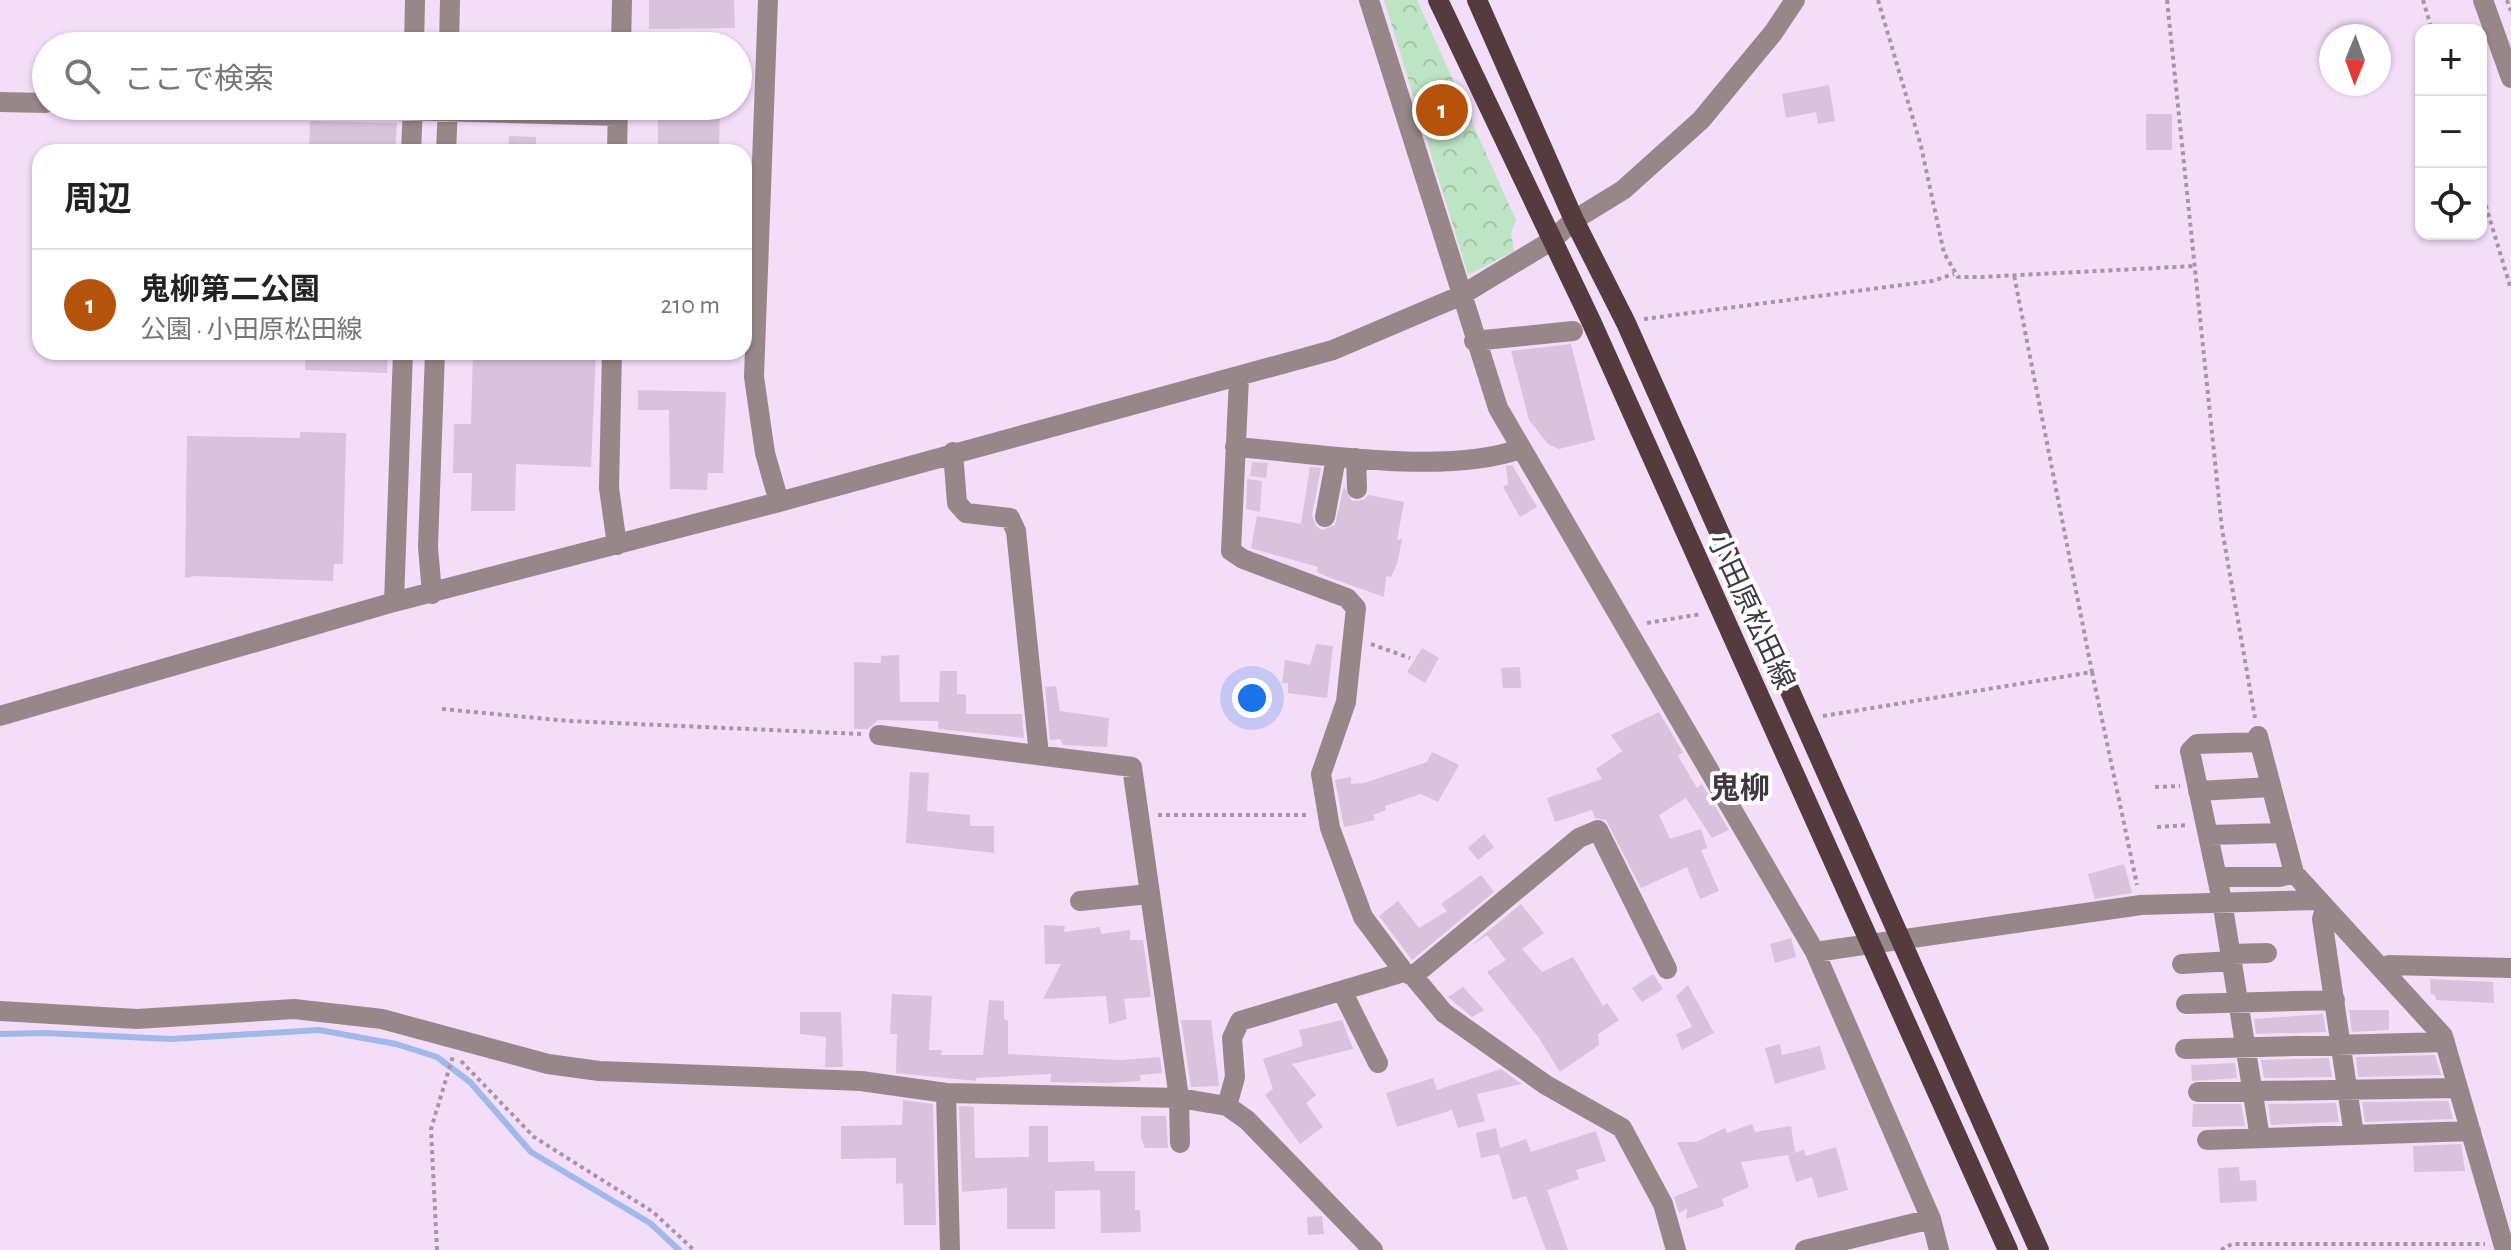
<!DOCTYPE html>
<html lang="ja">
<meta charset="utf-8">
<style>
body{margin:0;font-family:"Alegreya Sans","Noto Sans JP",sans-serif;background:#f2f2f2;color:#222}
.controls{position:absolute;right:24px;top:24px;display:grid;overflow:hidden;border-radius:16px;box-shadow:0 2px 6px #0004}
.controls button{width:72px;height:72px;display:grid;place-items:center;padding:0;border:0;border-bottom:2px solid #e0e0e0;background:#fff;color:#222;font:40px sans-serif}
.compass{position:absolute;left:2319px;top:24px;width:72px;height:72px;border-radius:50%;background:#fff;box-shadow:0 2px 6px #0004;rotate:181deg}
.you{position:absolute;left:1252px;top:698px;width:28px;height:28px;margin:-20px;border:6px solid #fff;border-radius:50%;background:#1a73e8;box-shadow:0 0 0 12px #1a73e833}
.badge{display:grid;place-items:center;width:52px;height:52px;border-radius:50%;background:#b45309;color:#fff;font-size:26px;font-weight:700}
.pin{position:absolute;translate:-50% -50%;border:4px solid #fff;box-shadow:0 2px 8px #0006}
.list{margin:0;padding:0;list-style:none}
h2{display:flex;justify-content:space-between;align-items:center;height:104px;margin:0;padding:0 32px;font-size:34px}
h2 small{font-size:26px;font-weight:400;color:#767676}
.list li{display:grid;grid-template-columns:52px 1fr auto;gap:24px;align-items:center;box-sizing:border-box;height:112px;padding:0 32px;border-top:2px solid #e0e0e0}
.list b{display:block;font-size:30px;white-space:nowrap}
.list p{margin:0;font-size:26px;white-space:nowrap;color:#767676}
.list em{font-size:26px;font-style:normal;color:#767676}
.icon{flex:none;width:44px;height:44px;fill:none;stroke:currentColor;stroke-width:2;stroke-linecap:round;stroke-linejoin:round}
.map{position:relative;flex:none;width:2511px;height:1250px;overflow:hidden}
.search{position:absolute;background:#fff;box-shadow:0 2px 6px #0004;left:32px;top:32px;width:720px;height:88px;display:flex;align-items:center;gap:20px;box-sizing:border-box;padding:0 28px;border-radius:44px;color:#767676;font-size:30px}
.panel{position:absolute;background:#fff;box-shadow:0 2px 6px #0004;left:32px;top:144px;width:720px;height:216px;border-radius:24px}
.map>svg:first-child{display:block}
.park{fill:url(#park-crowns)}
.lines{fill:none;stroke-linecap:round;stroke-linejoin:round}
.stream{stroke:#9fb9ea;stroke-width:6}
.building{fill:#d8c2de}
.path{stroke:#a595a9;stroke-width:4;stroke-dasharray:4 4;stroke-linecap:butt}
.minor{stroke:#978788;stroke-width:20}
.major{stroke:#553b3d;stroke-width:20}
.labels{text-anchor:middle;stroke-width:8;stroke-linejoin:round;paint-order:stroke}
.street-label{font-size:28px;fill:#3f3742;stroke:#fff}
.neighbourhood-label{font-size:30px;font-weight:bold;fill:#3f3742;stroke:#fff}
</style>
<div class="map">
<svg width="2511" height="1250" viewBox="0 0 2511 1250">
<defs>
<pattern id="park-crowns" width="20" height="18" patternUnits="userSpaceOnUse" patternTransform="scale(2)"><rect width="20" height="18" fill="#bde5c4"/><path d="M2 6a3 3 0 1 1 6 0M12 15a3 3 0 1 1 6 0" fill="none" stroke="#a4c5aa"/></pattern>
</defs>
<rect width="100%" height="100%" fill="#f3ddf9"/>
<!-- park -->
<path class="park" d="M1384 0H1417L1516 220 1511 233 1514 251 1468 275Z"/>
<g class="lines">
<!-- stream -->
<path class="stream" d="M0 1034 45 1033 171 1039 319 1030 396 1044 437 1057 470 1082 531 1152 650 1223 679 1250"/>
</g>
<!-- building -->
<path class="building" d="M649 0H734L735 28 649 29Z
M1829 85 1835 121 1818 124 1816 112 1786 118 1782 94Z
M658 106H720L719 152H658Z
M1469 106 1472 123 1454 126 1451 109Z
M2146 114H2172V150H2146Z
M310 121 397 123 395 152H309Z
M509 136 536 137V151H508Z
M1571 344 1595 440 1559 449 1548 444 1529 420 1511 351Z
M306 352H388L387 373 305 370Z
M473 352H596L591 467 516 464 515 511H471L472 473H453L454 424H471Z
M638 390 726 392 723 473H708L707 490 670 489 669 410H638Z
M300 432 346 433 343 564H334L333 581 195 576 185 578 187 436 300 438Z
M1252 462 1268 463 1266 478 1250 476Z
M1512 465 1537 507 1520 517 1503 487 1508 484 1506 466Z
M1310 467 1321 468 1312 515 1316 526 1322 530 1335 525 1344 486 1352 501 1363 500 1369 495 1404 502 1397 540 1402 539 1397 564 1391 577 1386 576 1384 597 1328 577 1317 572 1318 567 1251 548 1257 516 1301 524Z
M1247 479 1262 481 1260 512 1246 509Z
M1316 644 1333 646 1327 698 1288 693V683H1282L1285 660 1310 665Z
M1422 648 1439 658 1425 683 1407 672Z
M899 655 900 702H939L940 671H957V694L966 695V714H1022L1024 738 938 729V721L878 720 868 729H854V662L881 663V656Z
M1520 667 1521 688H1503L1501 668Z
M1056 686 1060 711 1109 718 1107 747 1063 745 1060 739 1050 740 1045 687Z
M1659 712 1683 752 1678 756 1697 788 1702 784 1729 830 1712 838 1686 798 1659 815 1670 839 1701 829 1707 848 1701 850 1719 891 1700 899 1687 867 1641 888 1606 820 1595 818 1592 810 1555 822 1547 798 1602 779 1596 769 1622 751 1611 735Z
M1432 752 1459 765 1438 802 1421 794 1385 806 1386 810 1373 815 1375 820 1344 827 1335 780 1351 777V784L1364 783 1427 762Z
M910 772 929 773 927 811 970 815V826H994V853L906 843Z
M1484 834 1494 847 1478 860 1468 848Z
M2124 864 2132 893 2095 899 2088 874Z
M1481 875 1494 892 1412 960 1379 916 1398 901 1419 928 1447 911 1441 904Z
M1521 904 1544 933 1522 949 1542 972 1573 957 1603 1006 1607 1003 1619 1020 1598 1034 1599 1045 1560 1072 1539 1038 1487 972 1506 960 1487 935 1468 948Z
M1044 925 1065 926 1064 932 1100 927 1101 934 1130 930V940H1143L1151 997 1124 999 1127 1019 1109 1024 1106 996 1043 999 1061 964H1045Z
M1791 938 1796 957 1775 963 1770 944Z
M1653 974 1663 989 1642 1002 1632 988Z
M2430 979 2493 982 2494 1003 2436 1000 2435 995 2431 994Z
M1688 985 1714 1033 1682 1050 1676 1034 1692 1027 1676 996Z
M1463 987 1484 1010 1472 1017 1448 997Z
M892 994 932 996 929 1050H942L941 1055H983L989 1000 1004 1001V1019L1008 1021V1054L1121 1060 1160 1057 1162 1073 1140 1075 1141 1081 1108 1083 1050 1082 1051 1074 976 1078V1081L896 1073 897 1034H890Z
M2349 1010H2389V1030L2352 1032Z
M800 1012H841L843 1067H825L826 1037 800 1034Z
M2323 1014 2326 1032 2256 1034 2254 1019Z
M1181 1020H1211L1219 1086 1191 1087Z
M1342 1020 1353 1049 1292 1064 1316 1095 1306 1103 1323 1127 1300 1144 1265 1095 1273 1089 1263 1059 1303 1046 1299 1030Z
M1780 1044 1782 1055 1820 1046 1826 1069 1775 1084 1765 1048Z
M2435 1055 2441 1075 2358 1077 2356 1057Z
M2329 1058 2332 1077 2264 1078 2261 1060Z
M2235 1063 2237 1078 2192 1081 2191 1065Z
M1501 1069 1522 1084 1477 1094 1485 1121 1458 1128 1452 1110 1397 1127 1386 1093 1433 1078 1437 1090Z
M903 1100 933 1104 936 1225H904L903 1183 896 1184V1158L841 1159V1126L902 1125Z
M2448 1101 2453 1119 2365 1122 2362 1102Z
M2336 1103 2339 1122 2271 1125 2268 1104Z
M2193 1104H2241L2245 1126 2192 1127Z
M959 1106 974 1107 975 1158 1029 1157V1126H1048V1162L1094 1161 1095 1171H1135V1210H1140L1141 1232 1101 1233 1100 1190 1055 1191V1229H1007V1188L962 1192Z
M1141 1116H1166L1168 1148H1145L1141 1138Z
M1752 1124 1755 1132 1791 1126 1795 1152 1790 1154 1804 1150 1806 1156 1836 1147 1848 1190 1818 1198 1812 1177 1796 1182 1788 1155 1741 1162 1749 1187 1722 1199 1724 1206 1686 1219 1687 1209 1679 1213 1674 1197 1698 1187 1677 1142H1696L1725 1128 1727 1133Z
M1496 1128 1500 1148 1526 1139 1531 1152 1596 1131 1606 1161 1576 1170 1579 1179 1547 1190 1568 1250H1546L1526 1196 1513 1200 1499 1154 1481 1158 1476 1133Z
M2461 1144 2465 1171 2414 1172 2413 1146Z
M2239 1167 2240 1181 2256 1180 2257 1201 2220 1203 2218 1168Z
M1307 1217 1322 1216 1324 1234 1308 1235Z"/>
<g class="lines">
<!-- path -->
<path class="path" d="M1878 0 1921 146 1944 253 1958 277H1981L2195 266
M2167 0 2222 529 2255 718
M2423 0 2432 30
M2507 0 2511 11
M2481 190 2511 289
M1644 319 1932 281 1954 274
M1647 623 1701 614
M1371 644 1410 658
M2092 672 2137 885
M442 709 569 721 861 734
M1823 716 2092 672 2014 275
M2155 787 2180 786
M1158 815H1309
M2157 827 2187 825
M461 1061 534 1137 653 1212 694 1250
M437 1250 431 1129 453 1056
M2221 1250 2232 1244H2485"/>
<!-- minor -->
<path class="minor" d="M768 0 754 377 765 453 779 502
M1369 0 1498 408 1815 952 1931 1219 1939 1250
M2483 0 2511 78
M414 46 415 0
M449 46 450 0
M621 46 622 0
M0 102 46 103
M245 106 618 116
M411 152 413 106
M446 152 448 106
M617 152 618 106
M1474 341 1573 331
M612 352 609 488 617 545
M1239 378 1231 551 1243 559 1347 598 1356 608 1346 702 1321 774 1330 828 1363 917 1404 972 1413 976 1444 1013 1546 1085 1622 1128 1663 1204 1676 1250
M1235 447C1316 453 1444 476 1520 449
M953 452 957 503 966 513 1010 518 1016 531 1039 755
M1356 458 1357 489
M1325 517 1336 458
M432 594 428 547 435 352
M394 602 403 352
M0 716 394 602 779 502 1333 350 1460 296 1551 241 1574 220 1623 190 1701 120 1773 33 1795 0
M879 735 1132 767 1179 1098 1180 1143
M2258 736 2294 873 2443 1036 2505 1250
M2259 742 2197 744 2190 751 2222 901 2260 1138
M2198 791 2271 787
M2208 835 2283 833
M2217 877H2280L2294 873
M1080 901 1149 894
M2325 909 2322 919 2354 1135
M1815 952 2141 905 2316 900
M2231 954 2267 953
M2182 964 2232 961
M2384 970 2389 965 2511 968
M1413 976 1579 838 1598 830 1667 969
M1342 991 1378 1063
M2186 1004 2335 1000
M0 1011 137 1019 294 1009 382 1019 548 1064 599 1071 861 1081 946 1093 1179 1098 1227 1106 1247 1120 1373 1250
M2185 1049 2445 1042
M2198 1092 2458 1088
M946 1093 950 1250
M1227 1106 1235 1077 1232 1038 1240 1021 1404 972
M2207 1140 2471 1131
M1805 1250 1931 1219"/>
<!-- major -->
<path class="major" d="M1438 0 1591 321 2008 1250
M1477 0 1574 220 1626 323 2039 1250"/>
</g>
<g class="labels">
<!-- street labels -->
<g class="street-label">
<text transform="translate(1752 611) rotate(65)" y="10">小田原松田線</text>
</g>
<!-- neighbourhood labels -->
<g class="neighbourhood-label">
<text x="1740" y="798">鬼柳</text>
</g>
</g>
</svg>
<div class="controls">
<button>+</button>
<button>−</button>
<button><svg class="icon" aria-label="locate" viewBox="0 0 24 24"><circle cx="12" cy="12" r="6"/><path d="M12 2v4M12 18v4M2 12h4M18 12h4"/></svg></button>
</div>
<svg class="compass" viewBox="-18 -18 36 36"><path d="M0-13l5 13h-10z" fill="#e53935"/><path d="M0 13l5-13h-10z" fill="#767676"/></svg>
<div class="you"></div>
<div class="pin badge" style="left:1442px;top:110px">1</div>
<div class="search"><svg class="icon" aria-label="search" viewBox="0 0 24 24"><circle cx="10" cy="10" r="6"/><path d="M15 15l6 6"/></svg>ここで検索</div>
<section class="panel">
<h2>周辺<small></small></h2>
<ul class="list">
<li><span class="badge">1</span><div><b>鬼柳第二公園</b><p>公園 · 小田原松田線</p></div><em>210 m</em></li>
</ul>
</section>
</div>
